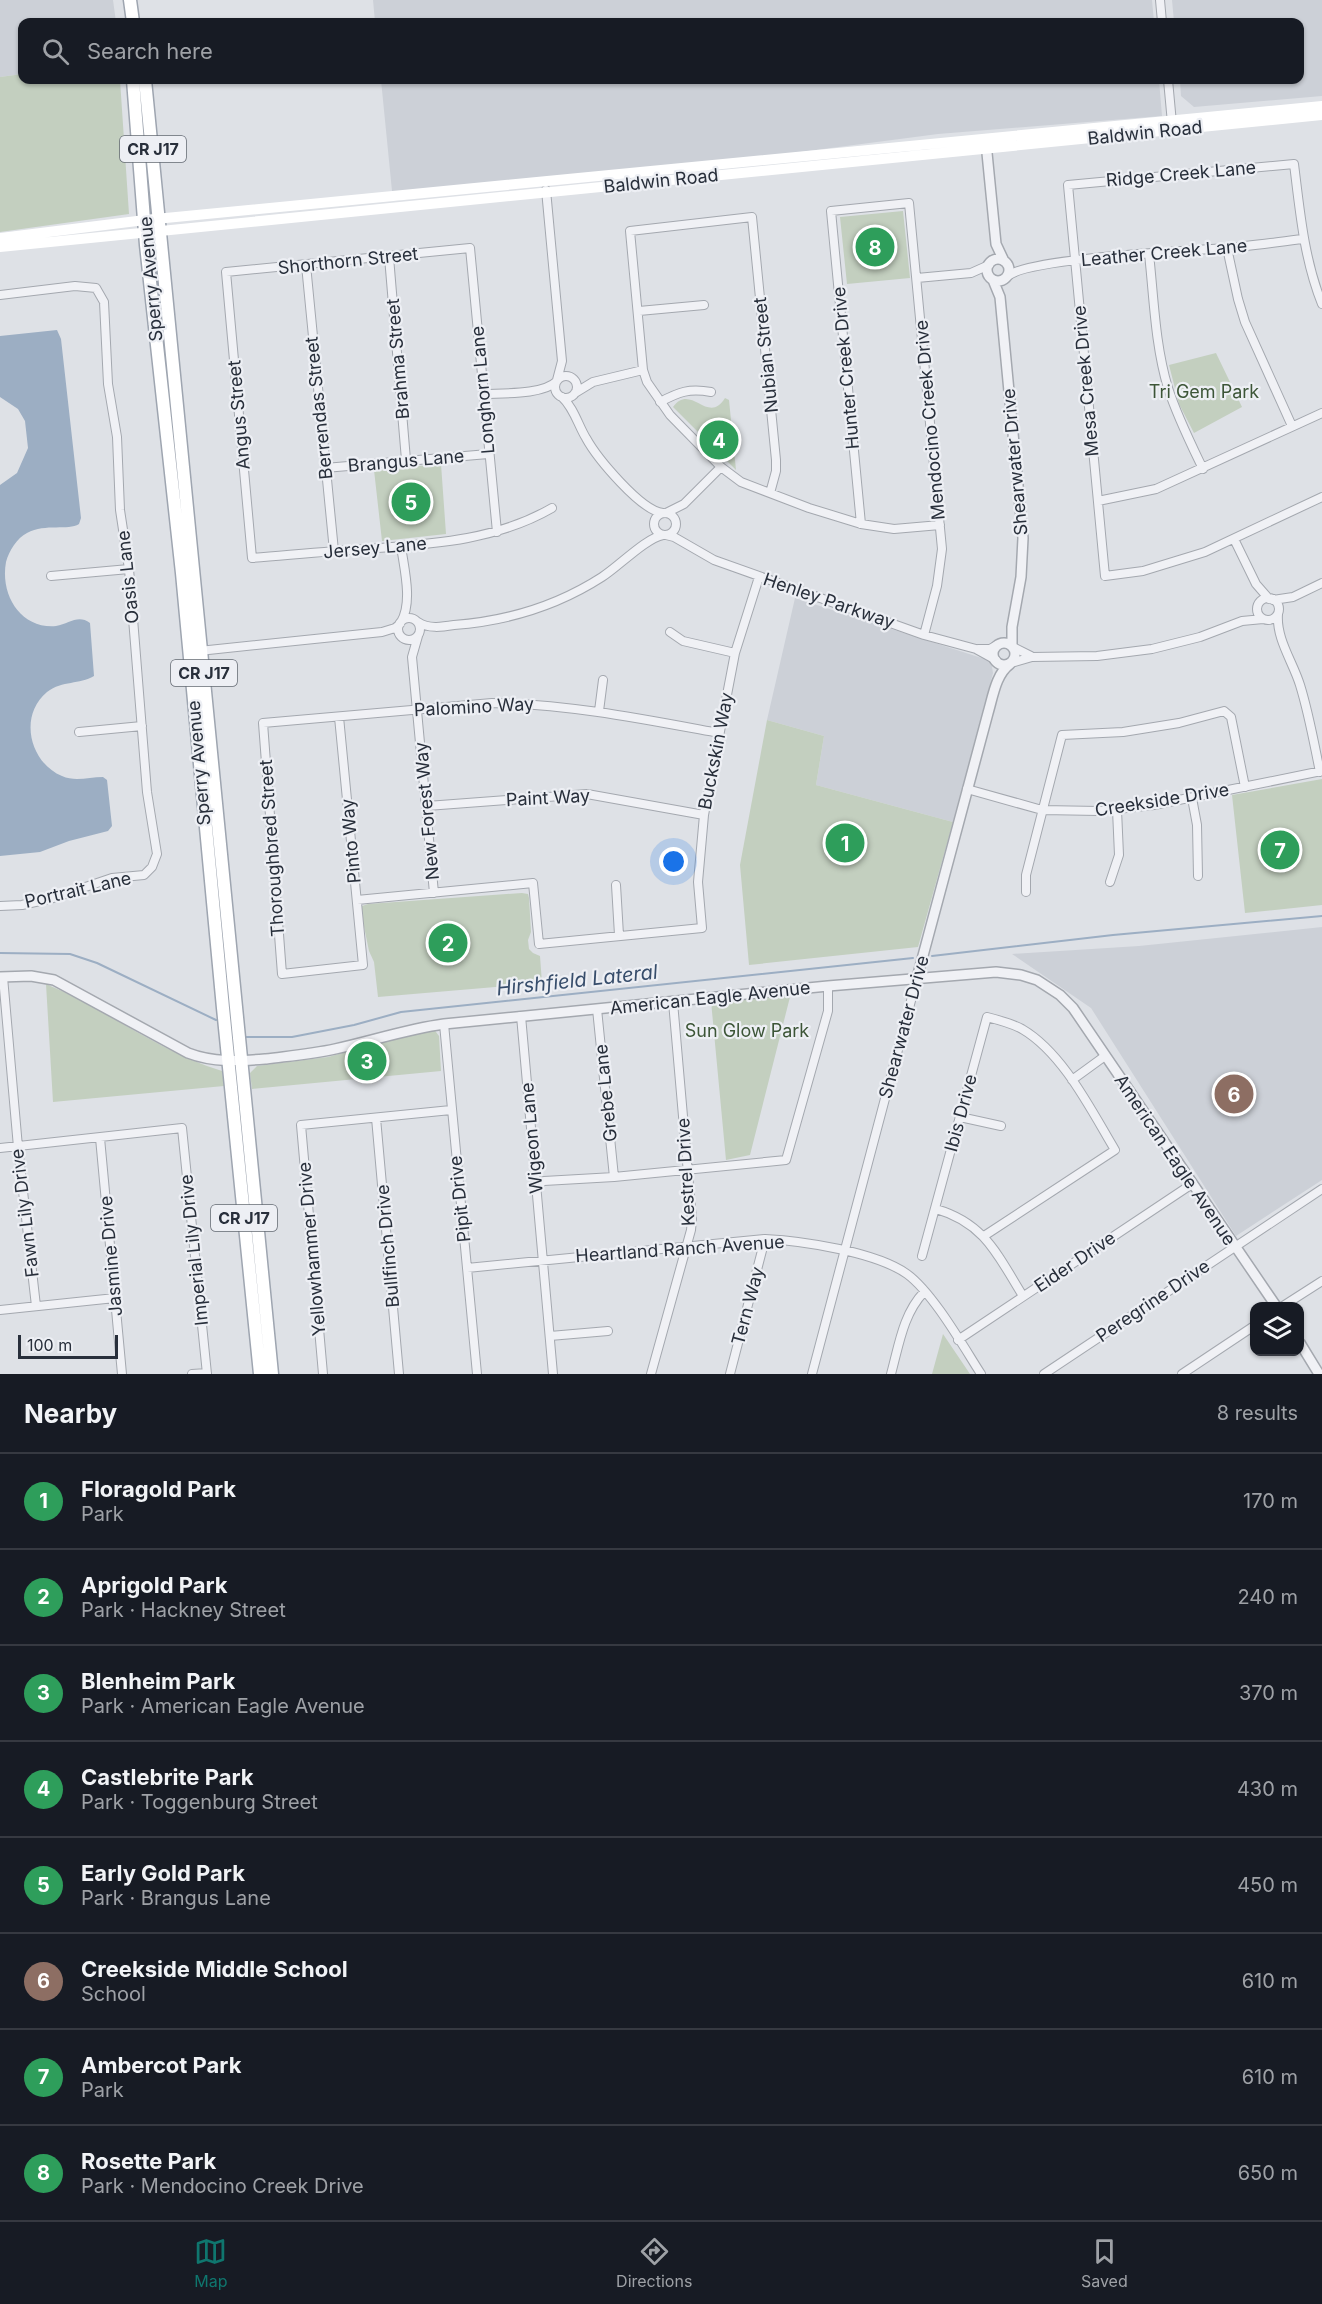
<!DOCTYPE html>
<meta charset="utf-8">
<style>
body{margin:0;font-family:Inter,sans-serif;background:#20242c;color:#f1f3f6}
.controls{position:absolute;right:18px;bottom:18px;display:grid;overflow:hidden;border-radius:12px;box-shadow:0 2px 4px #0004}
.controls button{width:54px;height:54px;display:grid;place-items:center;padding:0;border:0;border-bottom:2px solid #363941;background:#171b24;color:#f1f3f6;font:30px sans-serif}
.scale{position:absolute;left:18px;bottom:15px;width:100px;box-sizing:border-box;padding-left:6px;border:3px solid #282f3b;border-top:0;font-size:16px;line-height:21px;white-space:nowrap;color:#282f3b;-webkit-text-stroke:4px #edeff4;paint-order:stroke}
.you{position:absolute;left:674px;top:862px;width:21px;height:21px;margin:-15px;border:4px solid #fff;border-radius:50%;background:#1a73e8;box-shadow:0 0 0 9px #1a73e833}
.badge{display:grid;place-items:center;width:39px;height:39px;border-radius:50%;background:#0f766e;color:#fff;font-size:20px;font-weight:700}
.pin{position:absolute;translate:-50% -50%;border:3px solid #fff;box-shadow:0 2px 6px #0006}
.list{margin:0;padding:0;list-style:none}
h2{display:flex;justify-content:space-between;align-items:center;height:78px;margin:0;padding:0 24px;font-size:26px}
h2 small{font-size:20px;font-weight:400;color:#9ea1a6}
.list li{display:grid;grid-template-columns:39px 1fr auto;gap:18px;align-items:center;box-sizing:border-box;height:96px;padding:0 24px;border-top:2px solid #363941}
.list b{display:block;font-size:22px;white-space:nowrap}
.list p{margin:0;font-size:20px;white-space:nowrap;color:#9ea1a6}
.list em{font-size:20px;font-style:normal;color:#9ea1a6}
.icon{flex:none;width:33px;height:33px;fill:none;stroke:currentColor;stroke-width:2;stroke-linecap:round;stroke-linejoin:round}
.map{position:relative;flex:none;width:1322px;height:1374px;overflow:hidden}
.search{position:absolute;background:#171b24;box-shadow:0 2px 4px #0004;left:18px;right:18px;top:18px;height:66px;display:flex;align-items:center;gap:15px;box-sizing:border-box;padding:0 21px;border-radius:12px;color:#9ea1a6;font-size:22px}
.sheet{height:846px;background:#171b24}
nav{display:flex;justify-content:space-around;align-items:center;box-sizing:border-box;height:84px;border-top:2px solid #363941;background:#171b24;font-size:16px;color:#9ea1a6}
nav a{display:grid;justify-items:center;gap:3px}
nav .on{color:#0f766e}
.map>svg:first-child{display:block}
.built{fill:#ccd0d7}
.green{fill:#c3cfbf}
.water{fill:#9caec3}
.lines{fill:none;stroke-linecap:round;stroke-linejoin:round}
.stream{stroke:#9caec3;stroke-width:2}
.minor-casing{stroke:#a4a8af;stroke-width:10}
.tertiary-casing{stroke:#a4a8af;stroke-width:12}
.primary-casing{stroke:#9ea5b0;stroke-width:15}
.minor{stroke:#f0f1f5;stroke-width:8}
.tertiary{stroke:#f0f1f5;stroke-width:9}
.secondary{stroke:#fff;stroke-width:10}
.primary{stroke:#fff;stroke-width:12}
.labels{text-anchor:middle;stroke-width:4.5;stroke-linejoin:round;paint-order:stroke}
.shield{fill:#edeff4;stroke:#636972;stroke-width:1.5}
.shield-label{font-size:16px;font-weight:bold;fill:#282f3b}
.street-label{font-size:18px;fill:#282f3b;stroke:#edeff4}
.park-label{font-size:18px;fill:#3c5537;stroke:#edeff4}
.water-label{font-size:20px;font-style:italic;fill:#374d6b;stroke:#edeff4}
</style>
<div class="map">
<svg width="1322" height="1374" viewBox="0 0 1322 1374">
<rect width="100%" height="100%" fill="#dee1e6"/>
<!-- built -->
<path class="built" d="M0 0H113L116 22H22V74L0 77Z
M373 0H1152L1154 22H375Z
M1172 0H1322V96L1194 107 1181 96 1180 80H1300V22H1174Z
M381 80H1159L1162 116 938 134 694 166 393 201Z
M795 598 991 661 993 673 953 822 816 785 824 736 767 720Z
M1322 927V1180L1236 1236 1091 1008 1012 954 1139 946Z"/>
<!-- green -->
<path class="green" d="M22 74V80H120L129 214 0 232V77Z
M903 211 910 278 847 284 840 217Z
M1216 353 1242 407 1194 433 1179 404 1169 365Z
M725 398 729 400 736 470 673 407C691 382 708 426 725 398Z
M441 464 446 534 382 541 374 470Z
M767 720 824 736 816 785 953 822 918 947 749 965 740 865Z
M1322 779V905L1245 913 1232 795Z
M522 893 528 894 529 898 531 932 528 940 529 949 533 953 540 956 542 983 378 997 374 962 369 951 361 912 362 906 368 904Z
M46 984C106 1009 159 1052 222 1071L224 1086 53 1102Z
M791 993 750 1155 726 1160 711 1001Z
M433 1028 439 1036 441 1071 252 1089 250 1073 257 1066 328 1057Z
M943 1334 970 1374H932Z"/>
<!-- water -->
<path class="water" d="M57 330 61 339 81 518 79 524C68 531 46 523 27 533 17 538 9 551 6 562 0 594 20 629 56 626 69 624 78 614 90 623L94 676C79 685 63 680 47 692 18 716 30 763 62 776 75 782 89 777 103 777L107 780 112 826 108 831 69 841 40 852 0 856V485L17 473 28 448 25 421 18 409 0 397V336Z"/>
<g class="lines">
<!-- stream -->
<path class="stream" d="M0 953 70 954 97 963 216 1020
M932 956 1113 935 1322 916
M246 1037H292L354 1025 401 1012 913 958"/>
<defs>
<path id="minor" d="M1160 0 1162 22
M1168 80 1172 123
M546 190 562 361 557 380
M1227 248 1238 299 1245 322 1292 426
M1149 254C1154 299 1155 345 1168 388 1177 416 1190 442 1203 469
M389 257 406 460
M306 265 334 551
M1008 276C1029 258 1188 251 1225 248 1251 246 1277 242 1303 239
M917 278 971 273 989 265
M0 295 75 286 96 288 104 302 108 384 117 437 120 510 129 569 147 792 157 854 152 867 144 875 112 878 53 898 22 905 0 906
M1322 304C1304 259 1300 212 1294 164L1068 185 1105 576 1143 571 1205 552 1322 497
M639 311 704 305
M555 387a11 11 0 1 1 22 0a11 11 0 1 1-22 0Z
M575 393 593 382 643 370
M484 394C503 393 543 395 557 381
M562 397C574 408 578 425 586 438 597 458 641 511 663 513
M660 402C679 392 689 388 711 392
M325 468 488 454
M770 493 776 471V460L752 217 630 231 643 370 647 382 670 415 721 467 741 482 809 508 861 524 894 529 940 525
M1098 501 1156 489 1322 413
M654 524a11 11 0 1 1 22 0a11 11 0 1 1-22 0Z
M666 513 684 504 721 467
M861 524 831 211 909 203 942 549 937 586 924 635
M497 532 470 248 226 272 252 558C290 555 328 551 366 549 431 544 495 541 552 508
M666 535 674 537 714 560 924 635 976 649 996 660
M1234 539 1256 584 1269 599
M51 576 129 569
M1257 609a11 11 0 1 1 22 0a11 11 0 1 1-22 0Z
M1273 600 1293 597 1322 583
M1278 614C1276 639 1293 662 1300 685 1309 714 1314 743 1320 772
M398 629a11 11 0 1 1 22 0a11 11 0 1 1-22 0Z
M401 622C413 602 404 568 401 546
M418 622C428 629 442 627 454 625 507 621 557 606 602 577 618 567 646 538 663 535
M670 632 683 641 735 653
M418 636 412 657 434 893
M1013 647 1031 656
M978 649H990L997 645
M199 651 382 632 395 628 400 624
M1011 663 1032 657 1097 656 1152 649 1200 637 1242 621 1263 619
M599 711 603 680
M339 717 363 965 282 974 263 723 492 703C569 704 643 719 719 733
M79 732 142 726
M967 789 1042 810 1099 811 1154 805 1322 771
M1192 798 1197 825 1198 876
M427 806 587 794 704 815
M1110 882 1119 855 1117 810
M616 885 619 935
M1026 892V875L1062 735 1123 732 1179 723 1224 711 1231 717 1245 787
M357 900 533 883 539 944 702 928 698 882 704 815 735 653 759 577
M3 977 18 1147 36 1306
M597 1009 614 1177
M521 1016 553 1374
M444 1024 477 1374
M1072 1080 1105 1056
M960 1117 1001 1126
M376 1118 399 1374
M100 1138 122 1374
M0 1148 182 1128 207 1374
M537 1185 544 1181 614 1177 786 1160 828 1011V986
M936 1209C985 1223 998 1256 1023 1296
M922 1256 987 1017C999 1020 1011 1023 1022 1029 1063 1053 1091 1110 1115 1150L984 1236
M467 1268 765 1239C804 1241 876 1252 907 1274 933 1293 963 1346 981 1374
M1283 1306 1322 1281
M0 1310 115 1298
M550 1336 608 1331
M958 1340 1192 1184
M192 1374 207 1373
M323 1374 301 1125 451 1110
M651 1374 691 1230 692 1219 673 1002
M730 1374 765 1239
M812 1374 917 978
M891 1374C899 1345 903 1314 924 1292
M1044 1374 1322 1189
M1182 1374 1254 1326"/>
<path id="tertiary" d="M986 143 996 244 1004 261
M987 270a11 11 0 1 1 22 0a11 11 0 1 1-22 0Z
M993 280 1000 297 1023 538 1021 577 1012 627V646
M993 654a11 11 0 1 1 22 0a11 11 0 1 1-22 0Z
M0 977 31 976 54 980 188 1053C214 1063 239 1061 266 1059 289 1056 312 1054 335 1049 372 1041 407 1029 444 1024L828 986 996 972 1021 975 1037 980 1060 995 1073 1008 1276 1306
M917 978 988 713C993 696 996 674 1010 664
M1300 1343 1319 1374"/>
<path id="primary" d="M130 0 133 22
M133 80 146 245 182 573 223 1008 260 1374
M145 80 272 1374"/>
</defs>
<!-- minor casing -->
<use href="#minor" class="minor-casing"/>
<!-- tertiary casing -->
<use href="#tertiary" class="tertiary-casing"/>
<!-- primary casing -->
<use href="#primary" class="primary-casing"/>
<!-- minor -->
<use href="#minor" class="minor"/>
<!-- tertiary -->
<use href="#tertiary" class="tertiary"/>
<!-- secondary -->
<path class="secondary" d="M0 238 145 220 1322 106
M0 247 1322 115"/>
<!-- primary -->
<use href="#primary" class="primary"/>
</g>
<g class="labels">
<!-- shield labels -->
<g class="shield">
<rect x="120" y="136" width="66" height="26" rx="4.5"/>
<rect x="171" y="660" width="66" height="26" rx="4.5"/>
<rect x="211" y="1205" width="66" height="26" rx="4.5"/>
</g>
<g class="shield-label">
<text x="153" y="155">CR J17</text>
<text x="204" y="679">CR J17</text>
<text x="244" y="1224">CR J17</text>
</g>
<!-- street labels -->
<g class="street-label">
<text transform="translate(1145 133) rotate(-6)" y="6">Baldwin Road</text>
<text transform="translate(1181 174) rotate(-5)" y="6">Ridge Creek Lane</text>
<text transform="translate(661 181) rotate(-6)" y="6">Baldwin Road</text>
<text transform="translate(1164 253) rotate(-5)" y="6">Leather Creek Lane</text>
<text transform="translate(348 261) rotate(-6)" y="6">Shorthorn Street</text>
<text transform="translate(151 279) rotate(-95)" y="6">Sperry Avenue</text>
<text transform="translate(766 355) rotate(-96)" y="6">Nubian Street</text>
<text transform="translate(398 359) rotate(-95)" y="6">Brahma Street</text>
<text transform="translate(846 368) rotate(-95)" y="6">Hunter Creek Drive</text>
<text transform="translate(1086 381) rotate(-95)" y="6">Mesa Creek Drive</text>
<text transform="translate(483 390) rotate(-95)" y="6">Longhorn Lane</text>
<text transform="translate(319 408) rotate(-96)" y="6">Berrendas Street</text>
<text transform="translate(239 415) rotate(-95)" y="6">Angus Street</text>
<text transform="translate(930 420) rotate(-95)" y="6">Mendocino Creek Drive</text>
<text transform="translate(406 461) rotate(-5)" y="6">Brangus Lane</text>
<text transform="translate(1015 462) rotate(-95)" y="6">Shearwater Drive</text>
<text transform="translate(375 548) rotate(-5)" y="6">Jersey Lane</text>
<text transform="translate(128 577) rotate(-96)" y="6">Oasis Lane</text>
<text transform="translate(829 601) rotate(19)" y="6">Henley Parkway</text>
<text transform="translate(474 707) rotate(-3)" y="6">Palomino Way</text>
<text transform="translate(716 751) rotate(-79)" y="6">Buckskin Way</text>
<text transform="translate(199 763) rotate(-95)" y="6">Sperry Avenue</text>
<text transform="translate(548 798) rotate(-3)" y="6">Paint Way</text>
<text transform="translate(1162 800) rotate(-9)" y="6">Creekside Drive</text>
<text transform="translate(427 811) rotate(-95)" y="6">New Forest Way</text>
<text transform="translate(351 841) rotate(-95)" y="6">Pinto Way</text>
<text transform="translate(272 848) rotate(-94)" y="6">Thoroughbred Street</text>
<text transform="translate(78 890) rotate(-13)" y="6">Portrait Lane</text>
<text transform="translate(710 998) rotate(-6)" y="6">American Eagle Avenue</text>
<text transform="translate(904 1027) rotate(-75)" y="6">Shearwater Drive</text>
<text transform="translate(606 1093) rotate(-96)" y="6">Grebe Lane</text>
<text transform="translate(961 1113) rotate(-75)" y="6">Ibis Drive</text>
<text transform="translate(532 1138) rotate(-95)" y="6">Wigeon Lane</text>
<text transform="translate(1175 1160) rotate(56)" y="6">American Eagle Avenue</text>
<text transform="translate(686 1172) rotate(-93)" y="6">Kestrel Drive</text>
<text transform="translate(460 1199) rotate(-96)" y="6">Pipit Drive</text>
<text transform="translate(25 1213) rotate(-97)" y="6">Fawn Lily Drive</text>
<text transform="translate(388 1246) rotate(-95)" y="6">Bullfinch Drive</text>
<text transform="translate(312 1249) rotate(-95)" y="6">Yellowhammer Drive</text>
<text transform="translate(680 1249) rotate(-4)" y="6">Heartland Ranch Avenue</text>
<text transform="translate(194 1250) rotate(-96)" y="6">Imperial Lily Drive</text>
<text transform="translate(111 1256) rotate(-95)" y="6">Jasmine Drive</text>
<text transform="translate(1075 1262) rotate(-34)" y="6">Eider Drive</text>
<text transform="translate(1153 1301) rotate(-34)" y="6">Peregrine Drive</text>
<text transform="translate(748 1306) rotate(-75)" y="6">Tern Way</text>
</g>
<!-- park labels -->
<g class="park-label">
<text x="1204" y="398">Tri Gem Park</text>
<text x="747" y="1037">Sun Glow Park</text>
</g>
<!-- water labels -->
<g class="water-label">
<text transform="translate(577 980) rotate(-6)" y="7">Hirshfield Lateral</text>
</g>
</g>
</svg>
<div class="controls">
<button><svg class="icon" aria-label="layers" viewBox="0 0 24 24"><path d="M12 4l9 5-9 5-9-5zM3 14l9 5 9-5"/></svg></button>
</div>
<div class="scale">100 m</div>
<div class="you"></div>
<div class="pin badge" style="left:845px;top:843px;background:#2e9e5b">1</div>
<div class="pin badge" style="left:448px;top:943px;background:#2e9e5b">2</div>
<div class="pin badge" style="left:367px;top:1061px;background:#2e9e5b">3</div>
<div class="pin badge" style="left:719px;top:440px;background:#2e9e5b">4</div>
<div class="pin badge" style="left:411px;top:502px;background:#2e9e5b">5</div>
<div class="pin badge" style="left:1234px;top:1094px;background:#8d6e63">6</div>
<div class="pin badge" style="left:1280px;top:850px;background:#2e9e5b">7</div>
<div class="pin badge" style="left:875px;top:247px;background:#2e9e5b">8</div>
<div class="search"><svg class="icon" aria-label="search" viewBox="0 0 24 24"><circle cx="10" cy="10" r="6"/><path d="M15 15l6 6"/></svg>Search here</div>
</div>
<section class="sheet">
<h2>Nearby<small>8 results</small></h2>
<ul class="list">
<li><span class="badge" style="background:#2e9e5b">1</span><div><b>Floragold Park</b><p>Park</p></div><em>170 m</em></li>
<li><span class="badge" style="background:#2e9e5b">2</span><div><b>Aprigold Park</b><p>Park · Hackney Street</p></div><em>240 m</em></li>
<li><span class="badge" style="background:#2e9e5b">3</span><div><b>Blenheim Park</b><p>Park · American Eagle Avenue</p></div><em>370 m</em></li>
<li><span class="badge" style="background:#2e9e5b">4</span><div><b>Castlebrite Park</b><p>Park · Toggenburg Street</p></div><em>430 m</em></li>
<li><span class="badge" style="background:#2e9e5b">5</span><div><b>Early Gold Park</b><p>Park · Brangus Lane</p></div><em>450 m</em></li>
<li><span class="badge" style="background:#8d6e63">6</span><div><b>Creekside Middle School</b><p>School</p></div><em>610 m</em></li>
<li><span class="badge" style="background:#2e9e5b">7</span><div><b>Ambercot Park</b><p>Park</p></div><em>610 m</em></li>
<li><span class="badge" style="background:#2e9e5b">8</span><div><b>Rosette Park</b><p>Park · Mendocino Creek Drive</p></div><em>650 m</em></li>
</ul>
</section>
<nav>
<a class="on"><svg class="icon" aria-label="map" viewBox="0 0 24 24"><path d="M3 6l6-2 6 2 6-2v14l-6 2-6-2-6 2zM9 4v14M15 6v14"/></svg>Map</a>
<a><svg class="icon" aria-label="directions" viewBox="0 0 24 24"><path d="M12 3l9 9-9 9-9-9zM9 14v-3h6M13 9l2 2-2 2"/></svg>Directions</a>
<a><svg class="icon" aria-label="saved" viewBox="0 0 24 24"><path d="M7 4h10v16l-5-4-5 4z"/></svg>Saved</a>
</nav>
